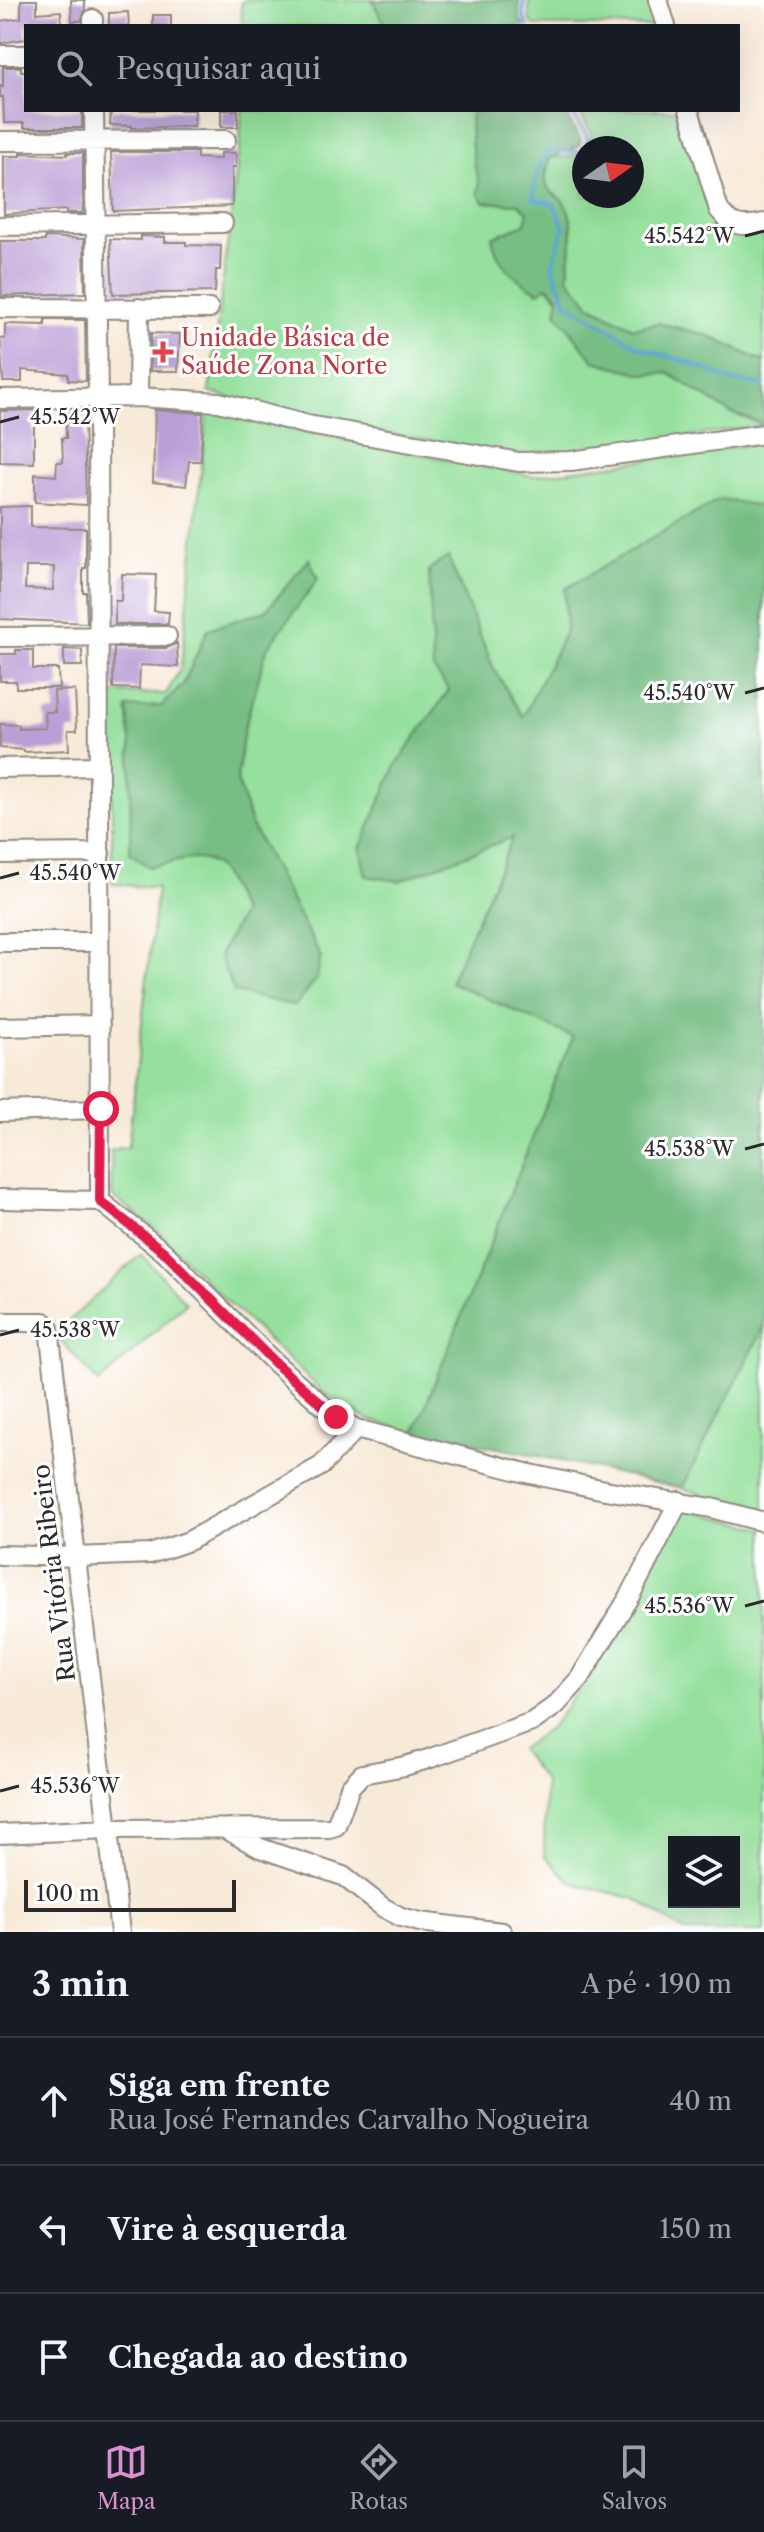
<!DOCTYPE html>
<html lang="pt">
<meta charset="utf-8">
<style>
body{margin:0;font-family:"Libre Caslon Text",serif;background:#242831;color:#f1f3f6}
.controls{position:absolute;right:24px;bottom:24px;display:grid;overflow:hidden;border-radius:0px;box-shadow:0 8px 32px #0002}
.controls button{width:72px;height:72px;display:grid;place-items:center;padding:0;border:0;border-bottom:2px solid #363941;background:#171b24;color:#f1f3f6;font:40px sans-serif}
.compass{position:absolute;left:572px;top:136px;width:72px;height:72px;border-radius:50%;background:#171b24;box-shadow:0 8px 32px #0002;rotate:76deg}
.scale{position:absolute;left:24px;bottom:20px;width:212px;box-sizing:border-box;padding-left:8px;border:4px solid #2b2b2b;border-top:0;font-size:22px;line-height:28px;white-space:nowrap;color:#2b2b2b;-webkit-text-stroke:6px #fff;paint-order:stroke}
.stop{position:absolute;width:24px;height:24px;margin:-18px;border:6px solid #e11d48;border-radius:50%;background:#fff}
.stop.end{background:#e11d48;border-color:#fff;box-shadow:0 2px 8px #0008}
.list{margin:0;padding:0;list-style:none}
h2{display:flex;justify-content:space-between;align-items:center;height:104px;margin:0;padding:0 32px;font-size:34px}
h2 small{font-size:26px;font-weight:400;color:#9ea1a6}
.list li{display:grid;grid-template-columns:52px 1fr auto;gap:24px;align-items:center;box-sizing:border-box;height:128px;padding:0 32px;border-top:2px solid #363941}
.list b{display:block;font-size:30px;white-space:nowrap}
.list p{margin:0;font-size:26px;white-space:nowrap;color:#9ea1a6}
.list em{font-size:26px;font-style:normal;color:#9ea1a6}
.icon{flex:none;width:44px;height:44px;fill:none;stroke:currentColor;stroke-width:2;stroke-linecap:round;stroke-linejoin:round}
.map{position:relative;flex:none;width:764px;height:1932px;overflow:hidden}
.search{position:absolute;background:#171b24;box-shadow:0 8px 32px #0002;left:24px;right:24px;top:24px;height:88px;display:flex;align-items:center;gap:20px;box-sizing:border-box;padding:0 28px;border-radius:0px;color:#9ea1a6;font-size:30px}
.sheet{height:488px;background:#171b24}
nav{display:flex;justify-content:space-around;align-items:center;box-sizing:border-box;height:112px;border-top:2px solid #363941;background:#171b24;font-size:22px;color:#9ea1a6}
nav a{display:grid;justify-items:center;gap:4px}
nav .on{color:#d690ce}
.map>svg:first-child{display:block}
.green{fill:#94e09c;stroke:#608664;stroke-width:2;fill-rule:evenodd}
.forest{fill:#77be84;stroke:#517458;stroke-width:2}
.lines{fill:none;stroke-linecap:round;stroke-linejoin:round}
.stream{stroke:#5ba5d3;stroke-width:4}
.building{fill:#ba9fd6;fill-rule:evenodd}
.minor-casing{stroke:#928a82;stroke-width:22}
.minor{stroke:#fff;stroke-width:18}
.route{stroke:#e11d48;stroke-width:10}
.ticks{fill:none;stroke:#2b2b2b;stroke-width:3}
.health-dot{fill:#e0444e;stroke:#fff;stroke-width:3}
.labels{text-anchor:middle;stroke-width:6;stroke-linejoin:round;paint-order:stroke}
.health-label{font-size:24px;fill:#be3a42;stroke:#fff;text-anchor:start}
.street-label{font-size:24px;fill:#2b2b2b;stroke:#fff}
.ticks-label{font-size:20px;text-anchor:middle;fill:#2b2b2b;stroke:#fff;stroke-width:6;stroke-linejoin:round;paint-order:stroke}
</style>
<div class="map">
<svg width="764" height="1932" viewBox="0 0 764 1932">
<rect width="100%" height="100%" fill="#fff"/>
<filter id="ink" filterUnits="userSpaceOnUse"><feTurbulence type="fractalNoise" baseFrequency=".0125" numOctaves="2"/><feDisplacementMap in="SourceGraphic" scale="16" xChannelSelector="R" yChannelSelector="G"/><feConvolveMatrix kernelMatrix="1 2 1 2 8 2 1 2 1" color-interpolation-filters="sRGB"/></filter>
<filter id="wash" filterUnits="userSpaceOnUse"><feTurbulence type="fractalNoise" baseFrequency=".006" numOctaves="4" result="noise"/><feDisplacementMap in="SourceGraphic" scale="32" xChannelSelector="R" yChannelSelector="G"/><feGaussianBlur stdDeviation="1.8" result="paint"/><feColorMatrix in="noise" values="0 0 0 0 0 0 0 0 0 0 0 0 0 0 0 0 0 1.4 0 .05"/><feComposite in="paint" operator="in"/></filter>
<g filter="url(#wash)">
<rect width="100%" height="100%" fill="#f8ead8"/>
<!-- green -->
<path class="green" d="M245 0H372L386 26H242L241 2Z
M529 0H650L657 26H534L529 17Z
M242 110H471C468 146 479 169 484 202L519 204 528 212 526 224 546 286 643 374 668 373 731 413 764 425 541 459 306 420 209 392 240 144Z
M579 110H681L708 211 726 233 764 230V362L706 335 658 323 633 328 590 305 567 277C569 257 575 231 569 212 560 186 536 201 550 158L584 155V196H632V148H589L592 135Z
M208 405 309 433 533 476 764 443V507L720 499 565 589 566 630 523 718 493 667 448 558 449 690 396 765 360 849 399 881 514 836 573 1037 415 1432 369 1420 324 1393 212 1287 156 1229 112 1196 111 1150 128 1147 157 888 112 884V693L166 694 181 667ZM309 559 318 579 267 648 244 729 237 779 251 824 295 1006 219 956 242 913 220 867 198 857 149 867 127 709 161 706 183 685 208 629 266 611Z
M141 1254 186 1303 99 1383 55 1334Z
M764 1326V1513L682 1488Z
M680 1508 764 1529V1932H685L636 1899 572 1883 544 1855 545 1782 520 1749 551 1727 588 1677ZM674 1842H734V1902H674Z"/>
<!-- forest -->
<path class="forest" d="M372 0H519V18L524 26H386Z
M471 110H562L581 140 579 146 550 158C536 201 561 187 569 212 575 231 569 257 568 277L590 305 633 328 658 323 706 335 764 362V424L731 413 668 373 643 374 594 361 556 312 559 296 547 286 539 292C516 280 496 264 492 237L525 224 528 212 519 204 484 202 478 193C481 177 476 176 474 162 471 144 469 128 471 110Z
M720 499 764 507V1326L682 1488 530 1454 415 1432 573 1037 450 982 513 837 399 881 366 876 360 849 396 765 449 690 433 669 429 570 448 557 493 667 523 717 566 630 565 589Z
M309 559 318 579 267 649 244 729 237 779 251 824 321 957 316 980 295 1006 234 992 219 956 242 913C213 851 216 853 149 867L130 853 131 741 127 708 161 706 183 685 208 629 266 611Z"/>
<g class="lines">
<!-- stream -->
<path class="stream" d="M524 0 523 16 528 26
M570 110 588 138 585 148
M584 149 582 152 547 151 536 178 533 199 553 203 564 227 552 266 567 303 639 347 690 363 735 382 764 384"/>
</g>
<g id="blocks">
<!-- building -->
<path class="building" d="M21 0H37V13L61 11V26H26V39L1 43 0 21 21 18Z
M71 0H85V10L81 21H72Z
M128 12 129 26H109V13Z
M153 15H171V26H153Z
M3 67H21V71H26V110H82V128H24V123H4L3 97H0V86L3 87Z
M111 110H195L194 126 132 128V126L110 125Z
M221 110H238V127H221Z
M111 152H197V158L220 159V153H236V167H232V206L113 211Z
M21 153 67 155V153H83V213H66V210L4 214V156H21Z
M141 236 165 237V242H186V245L221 246 220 270H216L215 292 113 294 110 239 141 240Z
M45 237 84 239 85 293 2 296 0 241H45Z
M45 320H85L86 381 68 380V374L22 370V382H3L0 338 5 339V324L45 325Z
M151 333 180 334 178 371H150Z
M34 410V463L0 462V411Z
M155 410 203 413 201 461H189L186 486 153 482Z
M66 412H84L86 505 35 502V474L56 476 57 462H63L62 438H66Z
M31 506V527L86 528V568H83V592H86L87 623 0 619V507ZM26 567H54L53 590 25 589Z
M122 574 156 575 154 611 169 612 168 624H115V601H121Z
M177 643 178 667 140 665 139 689 113 688 114 648H167Z
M64 649 82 650V666H64Z
M16 650H33V669H58L59 688H16V681H0V654H16Z
M75 690 77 730H68L69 750 24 752V750L0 748V724L19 725V729L46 728 45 712H55L54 691Z"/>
</g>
</g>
<g filter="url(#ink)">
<use href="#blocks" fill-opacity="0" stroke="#928a82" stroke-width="2"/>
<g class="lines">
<defs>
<path id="minor" d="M658 0 666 26
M93 19V26
M0 55H26
M94 110 98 399 100 1201
M689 110 719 210C732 227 743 227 764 223
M0 141 226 140
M0 226 223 223
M0 308 209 309
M138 397 139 308
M0 399 138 397 219 402 308 425 519 462 571 461 764 434
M0 637 167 636
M0 768 98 766
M0 854 100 853
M0 942H99
M0 1027 100 1025
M0 1112 101 1109
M0 1199 100 1201
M100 1201 164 1252 275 1363 336 1417 356 1429 526 1473 605 1490 711 1508 764 1522
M0 1322H44L49 1328 120 1932
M0 1555 76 1557 150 1554 189 1541 321 1466 356 1429
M227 1830 260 1848 343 1876 384 1908 401 1917 420 1922 502 1932
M0 1834 108 1829 329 1828 336 1826 350 1787 362 1774 405 1766 431 1758 532 1722 556 1705 580 1678 631 1594 679 1501"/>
</defs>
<!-- minor casing -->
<use href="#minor" class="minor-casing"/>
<!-- minor -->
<use href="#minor" class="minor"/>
</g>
</g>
<g class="lines" filter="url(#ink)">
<!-- route -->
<path class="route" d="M101 1109 100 1201 164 1252 275 1363 336 1417"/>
</g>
<!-- ticks -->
<path class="ticks" d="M745 236 764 231M0 422 19 417M745 693 764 688M0 878 19 873M745 1149 764 1144M0 1335 19 1330M745 1606 764 1601M0 1791 19 1786"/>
<!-- markers -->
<path class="health-dot" d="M159 340h8v8h8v8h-8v8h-8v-8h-8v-8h8z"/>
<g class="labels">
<!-- health labels -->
<g class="health-label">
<text x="181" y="346">Unidade Básica de<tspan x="181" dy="28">Saúde Zona Norte</tspan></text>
</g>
<!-- street labels -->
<g class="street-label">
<text transform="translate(54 1573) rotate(-97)" y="8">Rua Vitória Ribeiro</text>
</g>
</g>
<g class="ticks-label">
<text x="689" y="243">45.542°W</text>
<text x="75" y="424">45.542°W</text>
<text x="689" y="700">45.540°W</text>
<text x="75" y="880">45.540°W</text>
<text x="689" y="1156">45.538°W</text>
<text x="75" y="1337">45.538°W</text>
<text x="689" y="1613">45.536°W</text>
<text x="75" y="1793">45.536°W</text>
</g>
</svg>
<div class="controls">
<button><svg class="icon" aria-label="layers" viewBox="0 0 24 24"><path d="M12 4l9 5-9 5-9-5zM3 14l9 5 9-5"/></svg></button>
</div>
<svg class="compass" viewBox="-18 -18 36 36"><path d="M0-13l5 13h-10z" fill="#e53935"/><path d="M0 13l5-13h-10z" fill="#9ea1a6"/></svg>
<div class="scale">100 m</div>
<div class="stop" style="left:101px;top:1109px"></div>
<div class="stop end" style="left:336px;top:1417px"></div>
<div class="search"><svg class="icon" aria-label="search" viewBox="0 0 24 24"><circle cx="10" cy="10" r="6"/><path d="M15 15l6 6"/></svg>Pesquisar aqui</div>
</div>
<section class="sheet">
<h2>3 min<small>A pé · 190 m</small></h2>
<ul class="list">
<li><svg class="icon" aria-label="ahead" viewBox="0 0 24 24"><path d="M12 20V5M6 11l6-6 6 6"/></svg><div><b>Siga em frente</b><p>Rua José Fernandes Carvalho Nogueira</p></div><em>40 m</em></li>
<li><svg class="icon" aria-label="left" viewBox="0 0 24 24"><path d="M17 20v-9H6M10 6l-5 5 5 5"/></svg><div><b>Vire à esquerda</b></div><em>150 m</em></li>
<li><svg class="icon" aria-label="arrive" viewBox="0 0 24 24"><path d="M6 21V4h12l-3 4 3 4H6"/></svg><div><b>Chegada ao destino</b></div></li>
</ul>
</section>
<nav>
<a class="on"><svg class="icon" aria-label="map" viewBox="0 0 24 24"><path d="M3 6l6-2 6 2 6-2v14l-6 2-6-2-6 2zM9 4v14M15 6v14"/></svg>Mapa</a>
<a><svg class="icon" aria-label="directions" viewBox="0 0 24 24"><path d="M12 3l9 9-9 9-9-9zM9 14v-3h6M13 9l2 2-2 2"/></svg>Rotas</a>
<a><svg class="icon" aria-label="saved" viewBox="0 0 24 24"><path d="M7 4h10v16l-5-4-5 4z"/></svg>Salvos</a>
</nav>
